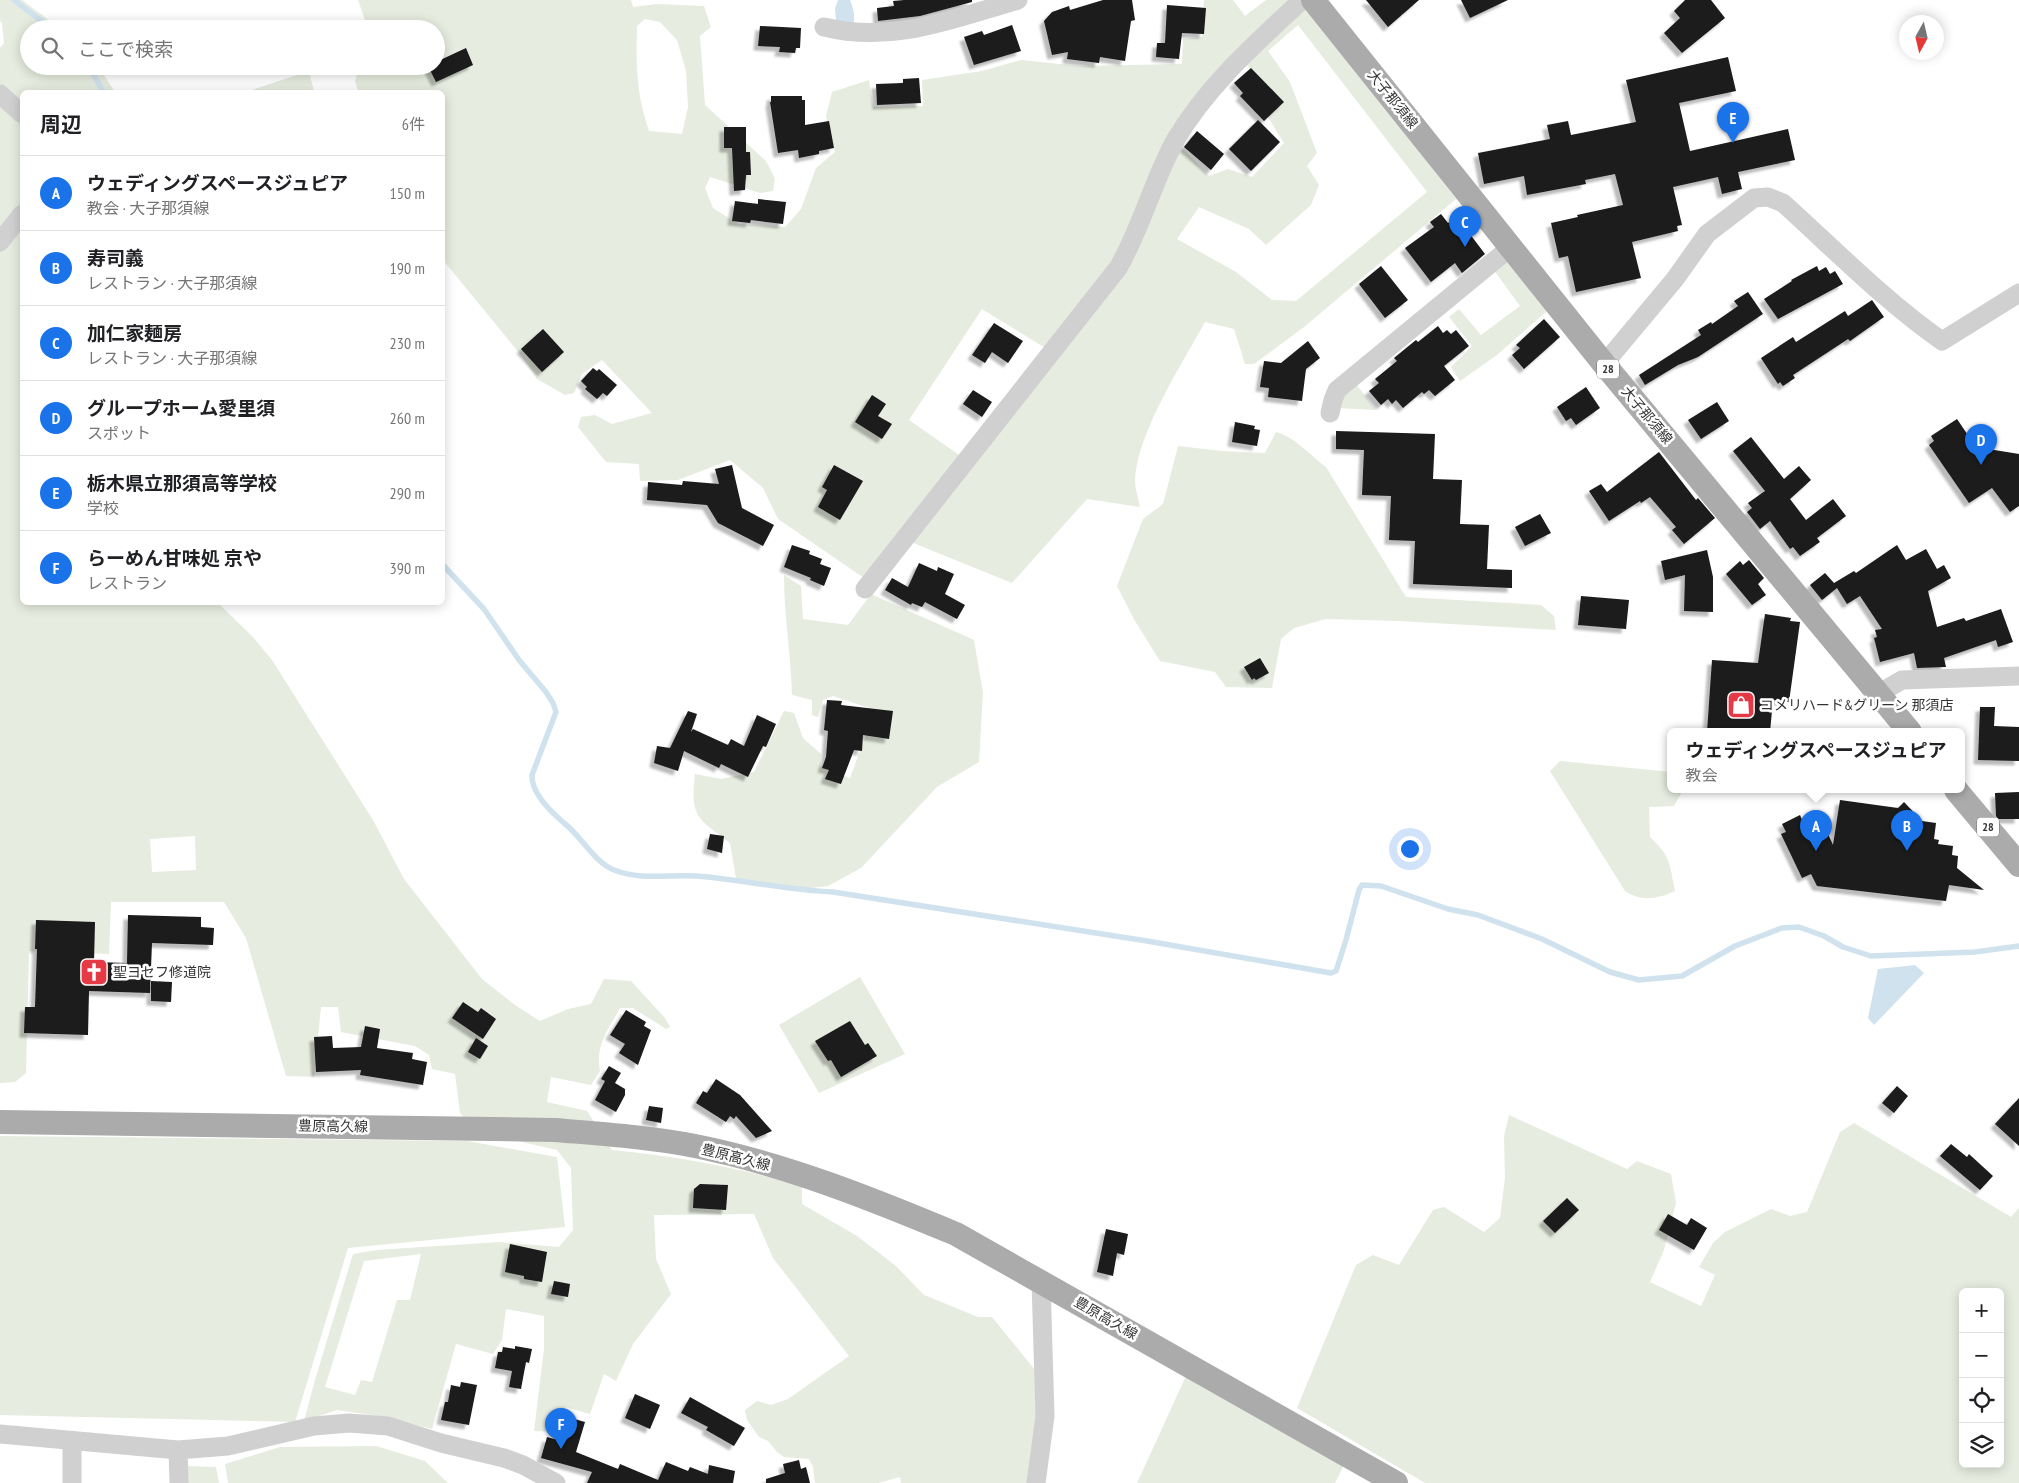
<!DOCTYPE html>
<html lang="ja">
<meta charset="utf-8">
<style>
body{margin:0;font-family:"PT Sans Narrow","Noto Sans JP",sans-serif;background:#f2f2f2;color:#202124}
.controls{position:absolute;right:15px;bottom:15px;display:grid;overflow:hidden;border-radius:8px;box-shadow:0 2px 12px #0003}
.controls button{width:45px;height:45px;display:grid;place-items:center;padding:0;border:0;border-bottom:1px solid #e0e0e0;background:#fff;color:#202124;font:25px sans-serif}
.compass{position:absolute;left:1899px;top:15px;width:45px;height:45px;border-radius:50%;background:#fff;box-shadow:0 2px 12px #0003;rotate:188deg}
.you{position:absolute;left:1409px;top:848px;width:18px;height:18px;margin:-12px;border:4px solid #fff;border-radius:50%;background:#1a73e8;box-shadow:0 0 0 8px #1a73e833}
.badge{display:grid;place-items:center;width:32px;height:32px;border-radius:50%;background:#1a73e8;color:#fff;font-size:16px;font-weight:700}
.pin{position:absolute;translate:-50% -41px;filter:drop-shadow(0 1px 2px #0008)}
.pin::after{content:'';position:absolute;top:26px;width:18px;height:15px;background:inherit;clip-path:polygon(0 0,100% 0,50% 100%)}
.popup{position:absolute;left:1667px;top:728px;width:298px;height:65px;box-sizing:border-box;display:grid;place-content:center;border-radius:8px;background:#fff;filter:drop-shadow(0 1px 4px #0005);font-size:16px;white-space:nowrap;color:#757577}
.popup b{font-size:19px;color:#202124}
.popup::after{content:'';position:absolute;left:50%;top:100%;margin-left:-10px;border:10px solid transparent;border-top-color:#fff}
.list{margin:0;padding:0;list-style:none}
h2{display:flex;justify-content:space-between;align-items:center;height:65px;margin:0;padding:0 20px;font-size:21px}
h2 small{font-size:16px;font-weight:400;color:#757577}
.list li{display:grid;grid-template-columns:32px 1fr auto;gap:15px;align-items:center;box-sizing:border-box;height:75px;padding:0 20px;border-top:1px solid #e0e0e0}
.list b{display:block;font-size:19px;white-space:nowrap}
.list p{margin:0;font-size:16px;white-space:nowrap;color:#757577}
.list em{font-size:16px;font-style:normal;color:#757577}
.icon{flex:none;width:28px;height:28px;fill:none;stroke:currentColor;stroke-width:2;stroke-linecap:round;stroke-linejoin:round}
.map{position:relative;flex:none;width:2019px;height:1483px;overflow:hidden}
.search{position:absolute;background:#fff;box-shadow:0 2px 12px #0003;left:20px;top:20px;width:425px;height:55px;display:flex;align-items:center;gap:12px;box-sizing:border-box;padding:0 18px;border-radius:28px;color:#757577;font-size:19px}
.panel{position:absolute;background:#fff;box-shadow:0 2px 12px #0003;left:20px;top:90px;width:425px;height:515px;border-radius:8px}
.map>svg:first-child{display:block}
.green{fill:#e6ecdf;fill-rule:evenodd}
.water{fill:#cfe2ee}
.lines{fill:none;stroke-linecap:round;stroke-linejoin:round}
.stream{stroke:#cfe2ee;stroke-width:5.5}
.building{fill:#1a1a1a;filter:url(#shadow)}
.minor{stroke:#d0d0d0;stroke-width:19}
.major{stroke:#ababab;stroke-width:24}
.labels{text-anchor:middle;stroke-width:5;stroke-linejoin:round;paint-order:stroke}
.shield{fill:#fff;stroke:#707070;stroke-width:1}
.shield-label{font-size:12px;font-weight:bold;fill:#333}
.street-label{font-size:14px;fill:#333;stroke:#fff}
.poi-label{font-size:14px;fill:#333;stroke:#fff;text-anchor:start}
</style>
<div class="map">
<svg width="2019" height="1483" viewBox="0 0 2019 1483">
<defs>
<filter id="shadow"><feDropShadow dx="-4.5" dy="4.5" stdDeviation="1" flood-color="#0004"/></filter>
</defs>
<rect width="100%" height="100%" fill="#fff"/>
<!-- green -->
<path class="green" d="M0 0H22L61 29H29V66H98L115 92H22V602L218 603 253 637 272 660 373 820 404 879 482 979 515 1005 540 1021 568 1009 591 1004 604 979 631 981 665 1018 670 1027 666 1029 633 1008H620C608 1030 595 1045 600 1071L591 1085 551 1077 547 1102 587 1111 612 1150C676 1156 740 1168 802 1186V1204L857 1236 896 1266 924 1295 978 1317H992L1035 1370 1039 1417 1030 1483H901L900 1477 878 1483H815L813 1467 809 1459 784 1457 777 1452 768 1441 759 1437 747 1420 745 1410 757 1401 771 1405 788 1399 849 1356 773 1258 754 1214 654 1215 656 1259 671 1294 633 1344 616 1381 604 1374 590 1414 565 1407 556 1432 534 1431 544 1349V1316L506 1309 502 1340 493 1354 456 1344 432 1429 385 1417 337 1410 304 1421 315 1380 353 1254 377 1250 499 1242 559 1247 573 1230 571 1168 557 1150 478 1132 460 1113 455 1074 432 1069 429 1055 415 1046 341 1032 338 1007H321L314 1077 286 1076 246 938 224 902H111L109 954 29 951 26 1073 15 1082 0 1083V48L4 43 2 23 0 21ZM195 836 196 870 152 872 150 839ZM421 1254 410 1300H397L372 1382 361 1380 355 1395 325 1387 364 1261Z
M358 0H631L633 7 657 4 704 6 711 27 700 36 705 105 766 161 775 179 773 191 760 193 710 177 705 188 713 208 738 224 785 227 801 209 816 168 835 152 826 116 832 92 869 80 873 107 923 106 922 80 982 71 1021 60 1080 66 1182 64 1183 39 1202 37 1204 0H1233L1245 16 1266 0H1301L1456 199 1304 327 1254 364H1245L1234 329 1205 322C1182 364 1137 433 1135 480 1135 488 1138 498 1140 507L1087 499 1012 583 901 538 864 578 778 519 763 488 730 460 678 480 640 481 639 464 606 462 578 427 581 417 595 415 612 424 652 413 602 360 582 374 574 393 565 395 537 379 520 354 443 260 442 92H358L355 81 360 66H436V29H368ZM645 19 660 22 677 40 686 71 688 107 682 134 649 131C636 93 636 65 637 26ZM1298 25 1427 192 1296 301 1272 300 1236 272 1177 239 1199 207 1249 229 1266 245 1311 205 1319 185 1307 166 1317 153 1290 82 1268 51ZM1239 55 1268 91 1267 116 1284 143 1252 177 1228 169 1209 176 1181 147ZM982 309 1060 357 972 464 909 420Z
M309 71 314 92H253L252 90Z
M1507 260 1547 311 1497 355 1460 381 1451 367 1472 346 1449 317 1459 309 1481 335 1520 306 1493 269Z
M1356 384 1376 410 1337 408 1338 403Z
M1276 432C1295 437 1310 455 1326 467L1406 597 1541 605 1554 616 1556 630 1398 621 1326 619 1294 628 1281 639 1272 688 1226 687 1215 672 1160 661 1135 621 1117 586 1143 519 1163 504 1178 446 1222 451 1265 453Z
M784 575 801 586 803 619 848 625 871 594 974 640 983 693 979 762 937 787 861 868 828 886 803 889 736 878 730 843C697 818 690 817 695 774L721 779 754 772 784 711 794 713 803 738 821 754 820 766 850 778 875 710 833 696 823 700 818 717 812 715V700L792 695C791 655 784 615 784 575Z
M1560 761 1671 772V790H1681L1682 792 1674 806 1649 807 1650 837C1671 857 1669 862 1675 891 1657 899 1642 902 1625 891L1550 771Z
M860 977 905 1054 819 1093 779 1025Z
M1509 1115 1627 1169 1637 1161 1671 1174 1676 1203 1664 1250 1650 1282 1701 1306 1715 1275 1699 1267 1713 1243 1725 1232 1771 1209 1790 1216 1807 1212 1840 1132 1854 1123 2011 1217 2019 1208V1483H1425L1297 1408 1356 1265 1373 1255 1399 1265 1433 1210 1444 1207 1484 1232 1500 1218 1505 1178 1504 1136ZM1963 1292H2000V1464H1963Z
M0 1136 467 1141 557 1157 565 1227 348 1248 295 1422 0 1415Z
M1186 1376 1344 1465 1335 1483H1137Z
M376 1446 425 1461 448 1483H228L225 1464 280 1447Z
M186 1466 216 1467 219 1483H187Z"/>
<!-- water -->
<path class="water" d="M838 0H850C853 8 856 16 853 24L836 21 835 8Z
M1915 965 1924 973 1874 1025 1868 1018 1878 969Z"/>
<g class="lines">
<!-- stream -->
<path class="stream" d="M14 0 52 29
M89 66 103 92
M442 564 484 609 519 660 546 692 553 703 556 712 532 775C531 793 551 812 564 823 582 837 593 861 614 870 642 881 669 874 697 876 743 880 788 890 833 892L1147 941 1331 973 1336 971 1346 940 1359 890 1362 885 1381 886 1448 909 1478 915 1542 939 1610 972 1639 980 1682 976 1735 946 1782 928 1799 927 1824 936 1843 947 1871 956 1975 952 2019 946"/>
</g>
<!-- building -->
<path class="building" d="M904 0H972V2L920 16 878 21 877 8 894 6 893 1Z
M1103 0H1132L1135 20 1131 21 1125 61 1100 57 1099 63 1067 59 1068 52 1052 55 1044 21 1052 12 1069 6 1070 10Z
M1366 0H1419L1388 27Z
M1461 0H1508L1470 18Z
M1685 0H1711L1725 18 1682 53 1664 33 1680 18 1674 11Z
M1167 5 1206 8 1204 34 1182 33 1179 59 1156 57 1157 43H1165Z
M1012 25 1021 51 974 65 964 37 982 31 984 35Z
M760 26 801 28 800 48H796L795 53 779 52 780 47 758 46Z
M466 48 473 65 436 82 428 66H436V62Z
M1728 57 1736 91 1679 103 1690 151 1788 129 1795 160 1738 172 1742 189 1722 194 1718 177 1673 187 1682 225 1677 226 1678 231 1632 242 1641 278 1576 292 1568 256 1559 258 1551 223 1578 217 1577 215 1623 205 1615 174 1585 180 1586 184 1527 195 1524 176 1484 184 1478 153 1550 139 1547 125 1568 121 1571 135 1636 122 1626 80Z
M1251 68 1284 102 1264 121 1240 96 1243 93 1234 83Z
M919 78 921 103 877 105 876 84 903 83V79Z
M771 96H802V100H805V125L829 121 834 148 819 151V154L799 158 798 150 778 153 770 102H771Z
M1258 120 1280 142 1251 171 1229 149Z
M724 127H746V152H750L751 175H746L745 190 734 191 732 148H724Z
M1197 131 1224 154 1211 170 1184 147Z
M758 199 786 202 783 224 751 220 750 223 732 221 735 201 758 204Z
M1441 214 1448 223 1457 217 1485 254 1462 273 1455 263 1431 282 1405 248 1434 227 1430 222Z
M1381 266 1408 300 1385 318 1359 284Z
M1817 266 1819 271 1826 267 1830 274 1835 271 1843 284 1778 319 1764 299 1792 281 1791 280Z
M1748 292 1763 314 1698 357 1678 365 1645 385 1639 375 1701 335 1698 330 1711 322 1712 324 1738 306 1734 301Z
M1872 300 1884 317 1850 341 1848 339 1793 375 1795 378 1783 386 1780 382 1778 384 1761 358 1793 337 1796 342 1845 311 1848 316Z
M1544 319 1560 337 1524 369 1512 355 1520 348 1516 345Z
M994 323 1023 341 1008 363 992 352 985 363 972 355Z
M1438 326 1443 333 1447 330 1451 334 1456 330 1469 346 1444 366 1455 380 1435 396 1429 390 1424 394 1422 392 1403 408 1396 400 1392 404 1388 399 1381 405 1369 391 1379 383 1375 379 1397 361 1394 358 1416 340 1418 342Z
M543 329 564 352 542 372 521 349Z
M1308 341 1320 358 1306 369 1302 401 1268 397 1269 388 1260 387 1264 361 1281 363Z
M593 368 597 371 599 369 617 385 607 396 603 393 597 399 585 389 587 387 581 381Z
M1586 387 1600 408 1576 425 1571 418 1566 421 1557 407Z
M973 390 992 402 982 417 963 404Z
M872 395 886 404 878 416 892 424 882 439 855 422Z
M1717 402 1729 421 1701 439 1688 420Z
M1957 419 1976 447 2019 454V506L2010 512 1992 488 1969 503 1929 445 1934 441 1931 436Z
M1235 422 1255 426 1254 429 1260 430 1257 446 1232 442Z
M1336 431 1435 434 1433 479 1462 480 1460 524 1489 525 1487 569 1512 570V588L1413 584 1415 541 1389 540 1391 496 1362 495 1364 450 1336 449Z
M1751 437 1784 479 1799 466 1811 480 1790 499 1806 520 1833 499 1846 516 1817 538 1820 542 1800 556 1793 547 1790 549 1770 521 1760 529 1747 512 1752 508 1748 503 1765 491 1733 451Z
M1659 452 1696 500 1698 498 1715 518 1684 544 1672 530 1676 527 1650 497 1641 503 1640 501 1609 521 1589 491 1601 484 1607 492Z
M732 465 742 508 774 525 763 546 718 523 707 505 647 500 648 482 682 485 683 481 719 484 715 469Z
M834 465 863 481 840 520 818 507 827 490 822 487Z
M1540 514 1551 533 1525 546 1515 527Z
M792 545 810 551 809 554 822 559 820 564 831 568 824 586 810 580 811 578 784 567Z
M1897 545 1906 560 1926 549 1937 569 1944 565 1951 578 1928 591 1937 627 1964 618 1966 621 2001 609 2013 642 1998 647 1996 640 1944 658 1946 667 1917 668 1914 653 1880 662 1874 638 1877 637 1875 630 1882 629 1860 596 1847 604 1837 588 1822 600 1810 585 1825 573 1834 583 1854 571 1856 573Z
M1707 550 1713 577V612L1684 611 1685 575 1665 580 1661 561Z
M1749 560 1764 578 1758 584 1766 595 1752 605 1726 574 1740 561 1743 565Z
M919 563 937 571 938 567 954 574 945 594 965 605 957 619 925 602 922 607 912 603 911 605 885 590 892 578 908 587Z
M1581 596 1629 600 1626 629 1578 625Z
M1765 614 1791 618 1790 621 1800 622 1789 702 1773 700 1770 732H1707L1712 660 1758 663Z
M1260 658 1269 673 1256 680 1254 678 1252 680 1244 667Z
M827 700 842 701 841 705 893 711 889 739 863 735 862 751 854 750 841 784 825 779 829 770 822 768 826 757 828 731 824 730Z
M1980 707H1995L1994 726 2019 727V761L1978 760Z
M688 711 697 714 691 732 693 729 728 745 731 739 744 746 757 715 776 724 766 747 763 746 748 777 721 764 719 768 684 751 678 771 654 763 657 746 670 748Z
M2019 792V819H1998L1996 816 1995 793Z
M1840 800 1898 808 1904 802 1922 821 1936 823 1934 839 1939 840 1938 844 1953 846 1952 855 1958 856 1957 868 1984 890 1949 885 1946 901 1817 886 1811 874 1802 878 1781 834 1786 832 1782 824 1800 815 1803 822 1819 814 1833 845Z
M710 834 724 836 722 853 707 849Z
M128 915 201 917V927L214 928 213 945 152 943 150 993 89 991 88 1035 24 1033 25 1007H35L37 949H35L36 920 95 922 94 962 127 963Z
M151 981 172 982 171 1002 151 1001Z
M463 1002 478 1012 481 1008 496 1019 483 1039 452 1018Z
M626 1010 646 1022 644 1026 651 1030 638 1065 619 1053 625 1044 610 1035Z
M850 1021 865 1045 868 1043 877 1056 841 1077 831 1060 828 1061 815 1041Z
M365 1026 380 1029 377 1048 413 1053 412 1059 427 1062 423 1085 360 1075 361 1070 316 1072 314 1037 332 1036 333 1048 361 1047Z
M476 1038 488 1046 480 1059 468 1052Z
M609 1066 621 1073 615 1083 625 1089V1095L616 1112 595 1100 605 1081 601 1079Z
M716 1079 740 1095 772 1131 756 1138 736 1116 734 1119 730 1116 726 1122 696 1103 703 1091 707 1093Z
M1897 1086 1908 1096 1894 1113 1882 1103Z
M2019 1098V1146L1995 1124Z
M649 1106 663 1108 661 1123 646 1120Z
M1951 1144 1967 1157 1969 1154 1993 1176 1980 1190 1940 1156Z
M700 1184 728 1185 726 1210 693 1208 694 1189Z
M1567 1198 1579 1210 1555 1233 1543 1221Z
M1668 1214 1687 1225 1691 1218 1707 1228 1694 1250 1659 1230Z
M1106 1229 1128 1234 1124 1255 1117 1253 1113 1276 1097 1272Z
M510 1244 547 1252 542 1282 524 1279V1276L505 1272Z
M554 1281 570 1284 568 1297 551 1294Z
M515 1346 532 1349 529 1363 526 1362 521 1389 509 1387 512 1371 495 1368 498 1352H502L503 1347 515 1349Z
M461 1382 477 1385 469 1425 441 1420 445 1402H448L451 1385 460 1387Z
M635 1394 660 1405 650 1429 625 1418Z
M690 1397 745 1428 734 1446 706 1430 708 1427 681 1413Z
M564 1416 585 1422 576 1452 618 1469 620 1464 658 1480 666 1462 688 1471 690 1467 708 1474 709 1465 735 1471 733 1483H587L592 1472 541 1458 547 1437 558 1440Z
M799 1460 801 1469 806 1467 810 1483H766V1479L785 1473 783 1464Z"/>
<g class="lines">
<!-- minor -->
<path class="minor" d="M824 27C893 44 952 19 1018 0
M0 94 22 114
M0 242 22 214
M1604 364 1675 279 1707 234 1754 198 1768 197 1783 203C1834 249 1886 302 1942 341L2019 293
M1330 413 1333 400 1337 390 1511 247
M865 589 1118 268C1142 227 1153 180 1176 139 1208 85 1256 43 1302 0
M1878 694 1902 680 2019 676
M0 1434 178 1450 228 1446 314 1426 349 1423 388 1426 441 1443 504 1458 523 1465 556 1483
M72 1441V1483
M178 1450 179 1483
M1036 1483 1045 1416 1041 1281"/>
<!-- major -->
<path class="major" d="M1313 0 1604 364 1910 732
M1956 790 2019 865
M0 1122 555 1130C602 1134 649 1137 695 1146 785 1164 872 1199 956 1234L1396 1483"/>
</g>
<!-- icons -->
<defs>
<symbol id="shop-square" viewBox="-11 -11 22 22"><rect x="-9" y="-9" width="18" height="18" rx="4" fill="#e63946" stroke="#fff"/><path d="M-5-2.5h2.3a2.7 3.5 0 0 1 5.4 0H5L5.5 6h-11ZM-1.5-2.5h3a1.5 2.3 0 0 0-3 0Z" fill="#fff"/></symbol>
<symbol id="church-square" viewBox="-11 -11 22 22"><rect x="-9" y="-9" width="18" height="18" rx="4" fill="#e63946" stroke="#fff"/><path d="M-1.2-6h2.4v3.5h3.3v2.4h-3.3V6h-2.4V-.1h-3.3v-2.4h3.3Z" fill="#fff"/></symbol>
</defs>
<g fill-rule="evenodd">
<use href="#shop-square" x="1725" y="689" width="32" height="32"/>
<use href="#church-square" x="78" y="956" width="32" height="32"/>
</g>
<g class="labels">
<!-- shield labels -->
<g class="shield">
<rect x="1597" y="359.5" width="22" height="19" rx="4"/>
<rect x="1977" y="817.5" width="22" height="19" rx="4"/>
</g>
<g class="shield-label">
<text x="1608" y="373">28</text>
<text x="1988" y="831">28</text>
</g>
<!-- street labels -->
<g class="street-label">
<text transform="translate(1393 99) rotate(51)" y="5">大子那須線</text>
<text transform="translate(1647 415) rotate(50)" y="5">大子那須線</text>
<text transform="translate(333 1126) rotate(1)" y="5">豊原高久線</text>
<text transform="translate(736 1157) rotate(14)" y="5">豊原高久線</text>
<text transform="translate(1106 1318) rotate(30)" y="5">豊原高久線</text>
</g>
<!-- poi labels -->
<g class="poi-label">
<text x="1760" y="710">コメリハード&amp;グリーン 那須店</text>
<text x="113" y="977">聖ヨセフ修道院</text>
</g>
</g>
</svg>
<div class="controls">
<button>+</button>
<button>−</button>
<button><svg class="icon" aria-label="locate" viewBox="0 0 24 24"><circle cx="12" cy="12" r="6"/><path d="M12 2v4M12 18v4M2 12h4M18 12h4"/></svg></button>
<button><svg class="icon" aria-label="layers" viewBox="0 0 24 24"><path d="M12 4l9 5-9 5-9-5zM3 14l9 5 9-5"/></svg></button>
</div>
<svg class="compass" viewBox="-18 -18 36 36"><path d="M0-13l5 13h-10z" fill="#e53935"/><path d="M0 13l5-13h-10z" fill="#757577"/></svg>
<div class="you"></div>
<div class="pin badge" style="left:1816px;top:851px">A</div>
<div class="popup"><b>ウェディングスペースジュピア</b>教会</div>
<div class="pin badge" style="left:1907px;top:851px">B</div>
<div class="pin badge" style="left:1465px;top:247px">C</div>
<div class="pin badge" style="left:1981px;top:465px">D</div>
<div class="pin badge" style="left:1733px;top:143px">E</div>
<div class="pin badge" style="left:561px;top:1449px">F</div>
<div class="search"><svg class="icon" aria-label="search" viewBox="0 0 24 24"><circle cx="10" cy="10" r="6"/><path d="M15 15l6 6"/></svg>ここで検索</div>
<section class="panel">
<h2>周辺<small>6件</small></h2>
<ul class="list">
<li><span class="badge">A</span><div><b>ウェディングスペースジュピア</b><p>教会 · 大子那須線</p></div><em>150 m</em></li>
<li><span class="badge">B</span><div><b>寿司義</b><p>レストラン · 大子那須線</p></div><em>190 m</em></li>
<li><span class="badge">C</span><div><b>加仁家麺房</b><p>レストラン · 大子那須線</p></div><em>230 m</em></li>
<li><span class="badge">D</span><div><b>グループホーム愛里須</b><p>スポット</p></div><em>260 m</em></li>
<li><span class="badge">E</span><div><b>栃木県立那須高等学校</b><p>学校</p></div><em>290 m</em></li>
<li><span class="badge">F</span><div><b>らーめん甘味処 京や</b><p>レストラン</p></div><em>390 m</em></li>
</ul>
</section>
</div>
